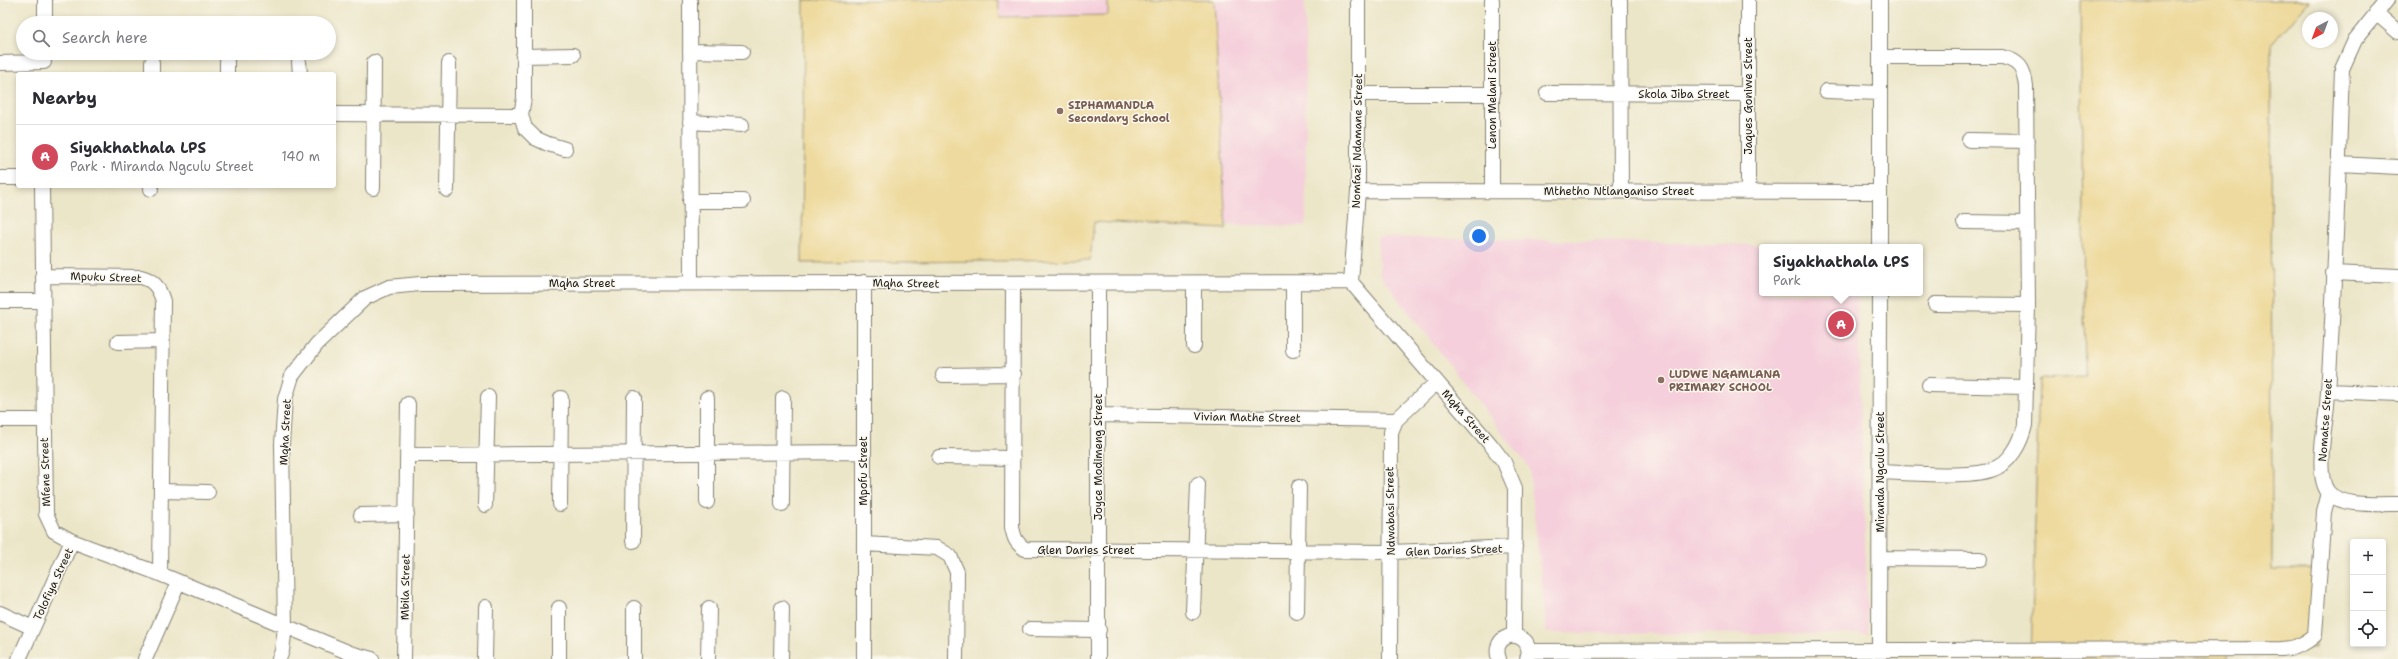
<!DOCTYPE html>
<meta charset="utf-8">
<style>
body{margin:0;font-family:"Shantell Sans",sans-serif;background:#f7f7f7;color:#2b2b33}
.controls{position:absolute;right:12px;bottom:12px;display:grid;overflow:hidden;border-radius:4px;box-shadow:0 2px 6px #0003}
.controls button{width:36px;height:36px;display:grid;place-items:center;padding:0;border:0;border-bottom:1px solid #e1e1e2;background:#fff;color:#2b2b33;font:20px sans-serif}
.compass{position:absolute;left:2302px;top:12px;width:36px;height:36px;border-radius:50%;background:#fff;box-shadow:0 2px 6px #0003;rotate:221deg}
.you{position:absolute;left:1479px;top:236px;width:14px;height:14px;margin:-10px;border:3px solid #fff;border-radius:50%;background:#1a73e8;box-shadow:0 0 0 6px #1a73e833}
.badge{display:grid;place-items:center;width:26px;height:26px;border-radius:50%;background:#d1495b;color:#fff;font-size:13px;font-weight:700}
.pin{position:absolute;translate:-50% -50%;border:2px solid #fff;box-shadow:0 1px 4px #0006}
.popup{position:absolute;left:1759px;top:244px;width:164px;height:52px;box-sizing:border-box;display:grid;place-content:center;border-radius:4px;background:#fff;filter:drop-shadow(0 1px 3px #0005);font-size:13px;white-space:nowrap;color:#7c7c81}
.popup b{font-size:15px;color:#2b2b33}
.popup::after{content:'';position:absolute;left:50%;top:100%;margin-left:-8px;border:8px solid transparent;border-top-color:#fff}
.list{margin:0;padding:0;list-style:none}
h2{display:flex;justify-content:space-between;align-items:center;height:52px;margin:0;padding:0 16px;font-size:17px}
h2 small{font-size:13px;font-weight:400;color:#7c7c81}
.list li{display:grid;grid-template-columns:26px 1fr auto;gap:12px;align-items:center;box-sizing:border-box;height:64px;padding:0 16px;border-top:1px solid #e1e1e2}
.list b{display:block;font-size:15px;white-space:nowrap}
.list p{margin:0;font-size:13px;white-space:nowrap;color:#7c7c81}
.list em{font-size:13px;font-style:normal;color:#7c7c81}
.icon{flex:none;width:22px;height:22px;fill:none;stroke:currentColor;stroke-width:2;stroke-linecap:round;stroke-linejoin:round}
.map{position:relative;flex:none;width:2398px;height:659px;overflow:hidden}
.search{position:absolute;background:#fff;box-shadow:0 2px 6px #0003;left:16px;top:16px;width:320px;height:44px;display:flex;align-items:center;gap:10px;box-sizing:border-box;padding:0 14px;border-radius:22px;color:#7c7c81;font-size:15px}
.panel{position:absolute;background:#fff;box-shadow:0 2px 6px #0003;left:16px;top:72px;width:320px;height:116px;border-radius:4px}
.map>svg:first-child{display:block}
.built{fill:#f5cfdb}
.sand{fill:#eeda9e;stroke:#857b5d}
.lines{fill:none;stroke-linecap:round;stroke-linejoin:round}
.street-casing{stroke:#848172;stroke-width:16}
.street{stroke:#fff;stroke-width:14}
.education-dot{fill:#8d6e63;stroke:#fbf7ec;stroke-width:1.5}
.labels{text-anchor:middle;stroke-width:3;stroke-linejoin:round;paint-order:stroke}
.street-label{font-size:11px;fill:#1c1c1c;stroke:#fbf7ec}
.education-label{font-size:11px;font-weight:bold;fill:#785e54;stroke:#fbf7ec;text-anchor:start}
</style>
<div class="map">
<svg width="2398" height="659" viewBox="0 0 2398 659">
<rect width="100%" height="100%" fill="#fbf7ec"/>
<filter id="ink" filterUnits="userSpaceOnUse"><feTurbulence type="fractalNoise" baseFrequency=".025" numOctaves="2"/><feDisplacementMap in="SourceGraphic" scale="8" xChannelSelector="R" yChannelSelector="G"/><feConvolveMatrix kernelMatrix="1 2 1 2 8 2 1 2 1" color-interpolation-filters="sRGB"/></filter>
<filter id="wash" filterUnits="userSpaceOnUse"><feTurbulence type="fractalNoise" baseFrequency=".012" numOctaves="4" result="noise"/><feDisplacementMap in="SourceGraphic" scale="16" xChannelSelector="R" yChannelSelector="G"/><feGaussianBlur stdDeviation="0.9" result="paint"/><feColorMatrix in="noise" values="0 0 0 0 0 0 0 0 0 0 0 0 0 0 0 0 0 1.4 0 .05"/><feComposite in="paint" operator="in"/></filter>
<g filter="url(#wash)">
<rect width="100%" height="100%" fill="#ece6c9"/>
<!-- built -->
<path class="built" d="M811 0H1305L1306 226 1094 222 1090 260 819 245Z
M1377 237 1855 247H1762V293H1857L1868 634 1547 633 1529 467 1380 275Z"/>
<!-- sand -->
<path class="sand" d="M804 0H998L1000 17 1108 15V0H1214L1226 229 1094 222 1090 260 802 263Z
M2080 0H2310L2271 45 2272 569H2314L2315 648 2229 643 2228 659H2031L2039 379 2085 377Z"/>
</g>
<g filter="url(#ink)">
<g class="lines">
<defs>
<path id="street" d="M524 0V98L521 115 525 128 535 138 548 144 565 149
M690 0 691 282
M1492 0V191
M1620 0 1621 191
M1748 0V192
M2387 0 2355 40 2342 69C2338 181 2335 294 2327 406 2325 426 2315 476 2328 492 2340 507 2380 504 2398 504
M2376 13 2398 32
M45 23V0
M690 51 742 52
M523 56 573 55
M1880 57H2002C2019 61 2024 68 2026 86L2028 305 2025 425C2021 443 2010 464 1991 470 1969 478 1907 473 1880 472
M299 62 300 74
M0 63 44 62
M152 74V62
M227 74V61
M1826 91 1880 93
M1547 93 1748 94
M1359 94H1493
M334 114 521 115
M690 122 742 125
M1969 140 2027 141
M2339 164 2398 167
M0 178H18
M42 186 46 514 54 531 72 541 160 574 350 653 372 659
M373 188 374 62
M151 189V186
M447 190 449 63
M1358 191 1880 192
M690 201H743
M1964 222 2027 223
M1880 247V0
M2333 273 2398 276
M44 276 141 277C154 280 159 288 163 301L160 574
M864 282V659
M1351 282 1491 445 1504 462 1515 488 1514 635
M1351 282 1358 191V0
M1194 283V346
M1013 284 1012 527C1014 538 1016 543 1025 549L1391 552 1515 547
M1098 284V659
M0 301H43
M1935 304 2028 305
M118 342 162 341
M1293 350V284
M943 375 1014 374
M1929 385 2026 387
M2328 391 2398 394
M1098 415 1396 420
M0 420H43
M408 455 863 452
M939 457 1013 458
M161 491 208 492
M707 502V398
M560 504 561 398
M782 504 783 398
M485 505 488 397
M361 515 407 514
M633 541 634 398
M864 544 937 548 950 556 957 572 956 659
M1880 558 1980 559
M559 608V659
M634 608V659
M1193 612 1198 484
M1297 612 1299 487
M0 613 33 628
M1030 629 1099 630
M1529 651 2281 649C2295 648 2304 645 2315 635L2324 512 2329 493
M19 659 72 541
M145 659 178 583
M279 659 282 651 285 627 282 444 285 399 292 376 317 344 365 298 389 287 420 284 1351 282
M404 659 408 404
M485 659 486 607
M708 659 709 608
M781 659 782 608
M1390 659 1391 432 1396 420 1437 382
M1499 659C1492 640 1512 628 1526 642L1529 651 1527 659
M1879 659 1880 293"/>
</defs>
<!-- street casing -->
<use href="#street" class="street-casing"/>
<!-- street -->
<use href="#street" class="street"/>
</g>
</g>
<!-- markers -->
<g class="education-dot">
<circle cx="1060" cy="111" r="4"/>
<circle cx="1661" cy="380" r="4"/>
</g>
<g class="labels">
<!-- street labels -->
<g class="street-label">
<text x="1684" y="98">Skola Jiba Street</text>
<text transform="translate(1492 95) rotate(-90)" y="4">Lenon Melani Street</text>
<text transform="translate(1748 96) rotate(-90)" y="4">Jaques Goniwe Street</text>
<text transform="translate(1357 141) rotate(-89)" y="4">Nomfazi Ndamane Street</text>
<text x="1619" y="195">Mthetho Ntlanganiso Street</text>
<text transform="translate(106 277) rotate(2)" y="4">Mpuku Street</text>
<text x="582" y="287">Mqha Street</text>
<text transform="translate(906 283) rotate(1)" y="4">Mqha Street</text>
<text transform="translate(1466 416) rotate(49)" y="4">Mqha Street</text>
<text transform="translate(1247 417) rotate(1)" y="4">Vivian Mathe Street</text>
<text transform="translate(2325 420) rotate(-86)" y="4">Nomatse Street</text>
<text transform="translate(285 432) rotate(-87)" y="4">Mqha Street</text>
<text transform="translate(1098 457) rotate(-90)" y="4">Joyce Modimeng Street</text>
<text transform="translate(863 471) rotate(-90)" y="4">Mpofu Street</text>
<text transform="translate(45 472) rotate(-92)" y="4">Mfene Street</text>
<text transform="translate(1880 472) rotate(-90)" y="4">Miranda Ngculu Street</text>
<text transform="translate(1390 511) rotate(-91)" y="4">Ndwabasi Street</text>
<text x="1086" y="554">Glen Daries Street</text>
<text transform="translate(1454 550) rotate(-2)" y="4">Glen Daries Street</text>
<text transform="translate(53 584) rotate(-65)" y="4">Tolofiya Street</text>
<text transform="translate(405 587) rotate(-89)" y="4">Mbila Street</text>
</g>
<!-- education labels -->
<g class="education-label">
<text x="1068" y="109">SIPHAMANDLA<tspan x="1068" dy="13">Secondary School</tspan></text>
<text x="1669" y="378">LUDWE NGAMLANA<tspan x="1669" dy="13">PRIMARY SCHOOL</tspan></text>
</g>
</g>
</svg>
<div class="controls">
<button>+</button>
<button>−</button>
<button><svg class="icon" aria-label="locate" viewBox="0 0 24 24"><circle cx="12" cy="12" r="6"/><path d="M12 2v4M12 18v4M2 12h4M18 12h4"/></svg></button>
</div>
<svg class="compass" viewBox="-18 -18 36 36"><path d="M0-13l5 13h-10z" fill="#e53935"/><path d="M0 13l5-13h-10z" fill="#7c7c81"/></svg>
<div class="you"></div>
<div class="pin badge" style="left:1841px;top:324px">A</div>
<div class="popup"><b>Siyakhathala LPS</b>Park</div>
<div class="search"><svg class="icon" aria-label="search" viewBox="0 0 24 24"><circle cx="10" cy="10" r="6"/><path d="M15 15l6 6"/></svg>Search here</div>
<section class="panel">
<h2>Nearby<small></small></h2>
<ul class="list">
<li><span class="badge">A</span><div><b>Siyakhathala LPS</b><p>Park · Miranda Ngculu Street</p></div><em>140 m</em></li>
</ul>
</section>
</div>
